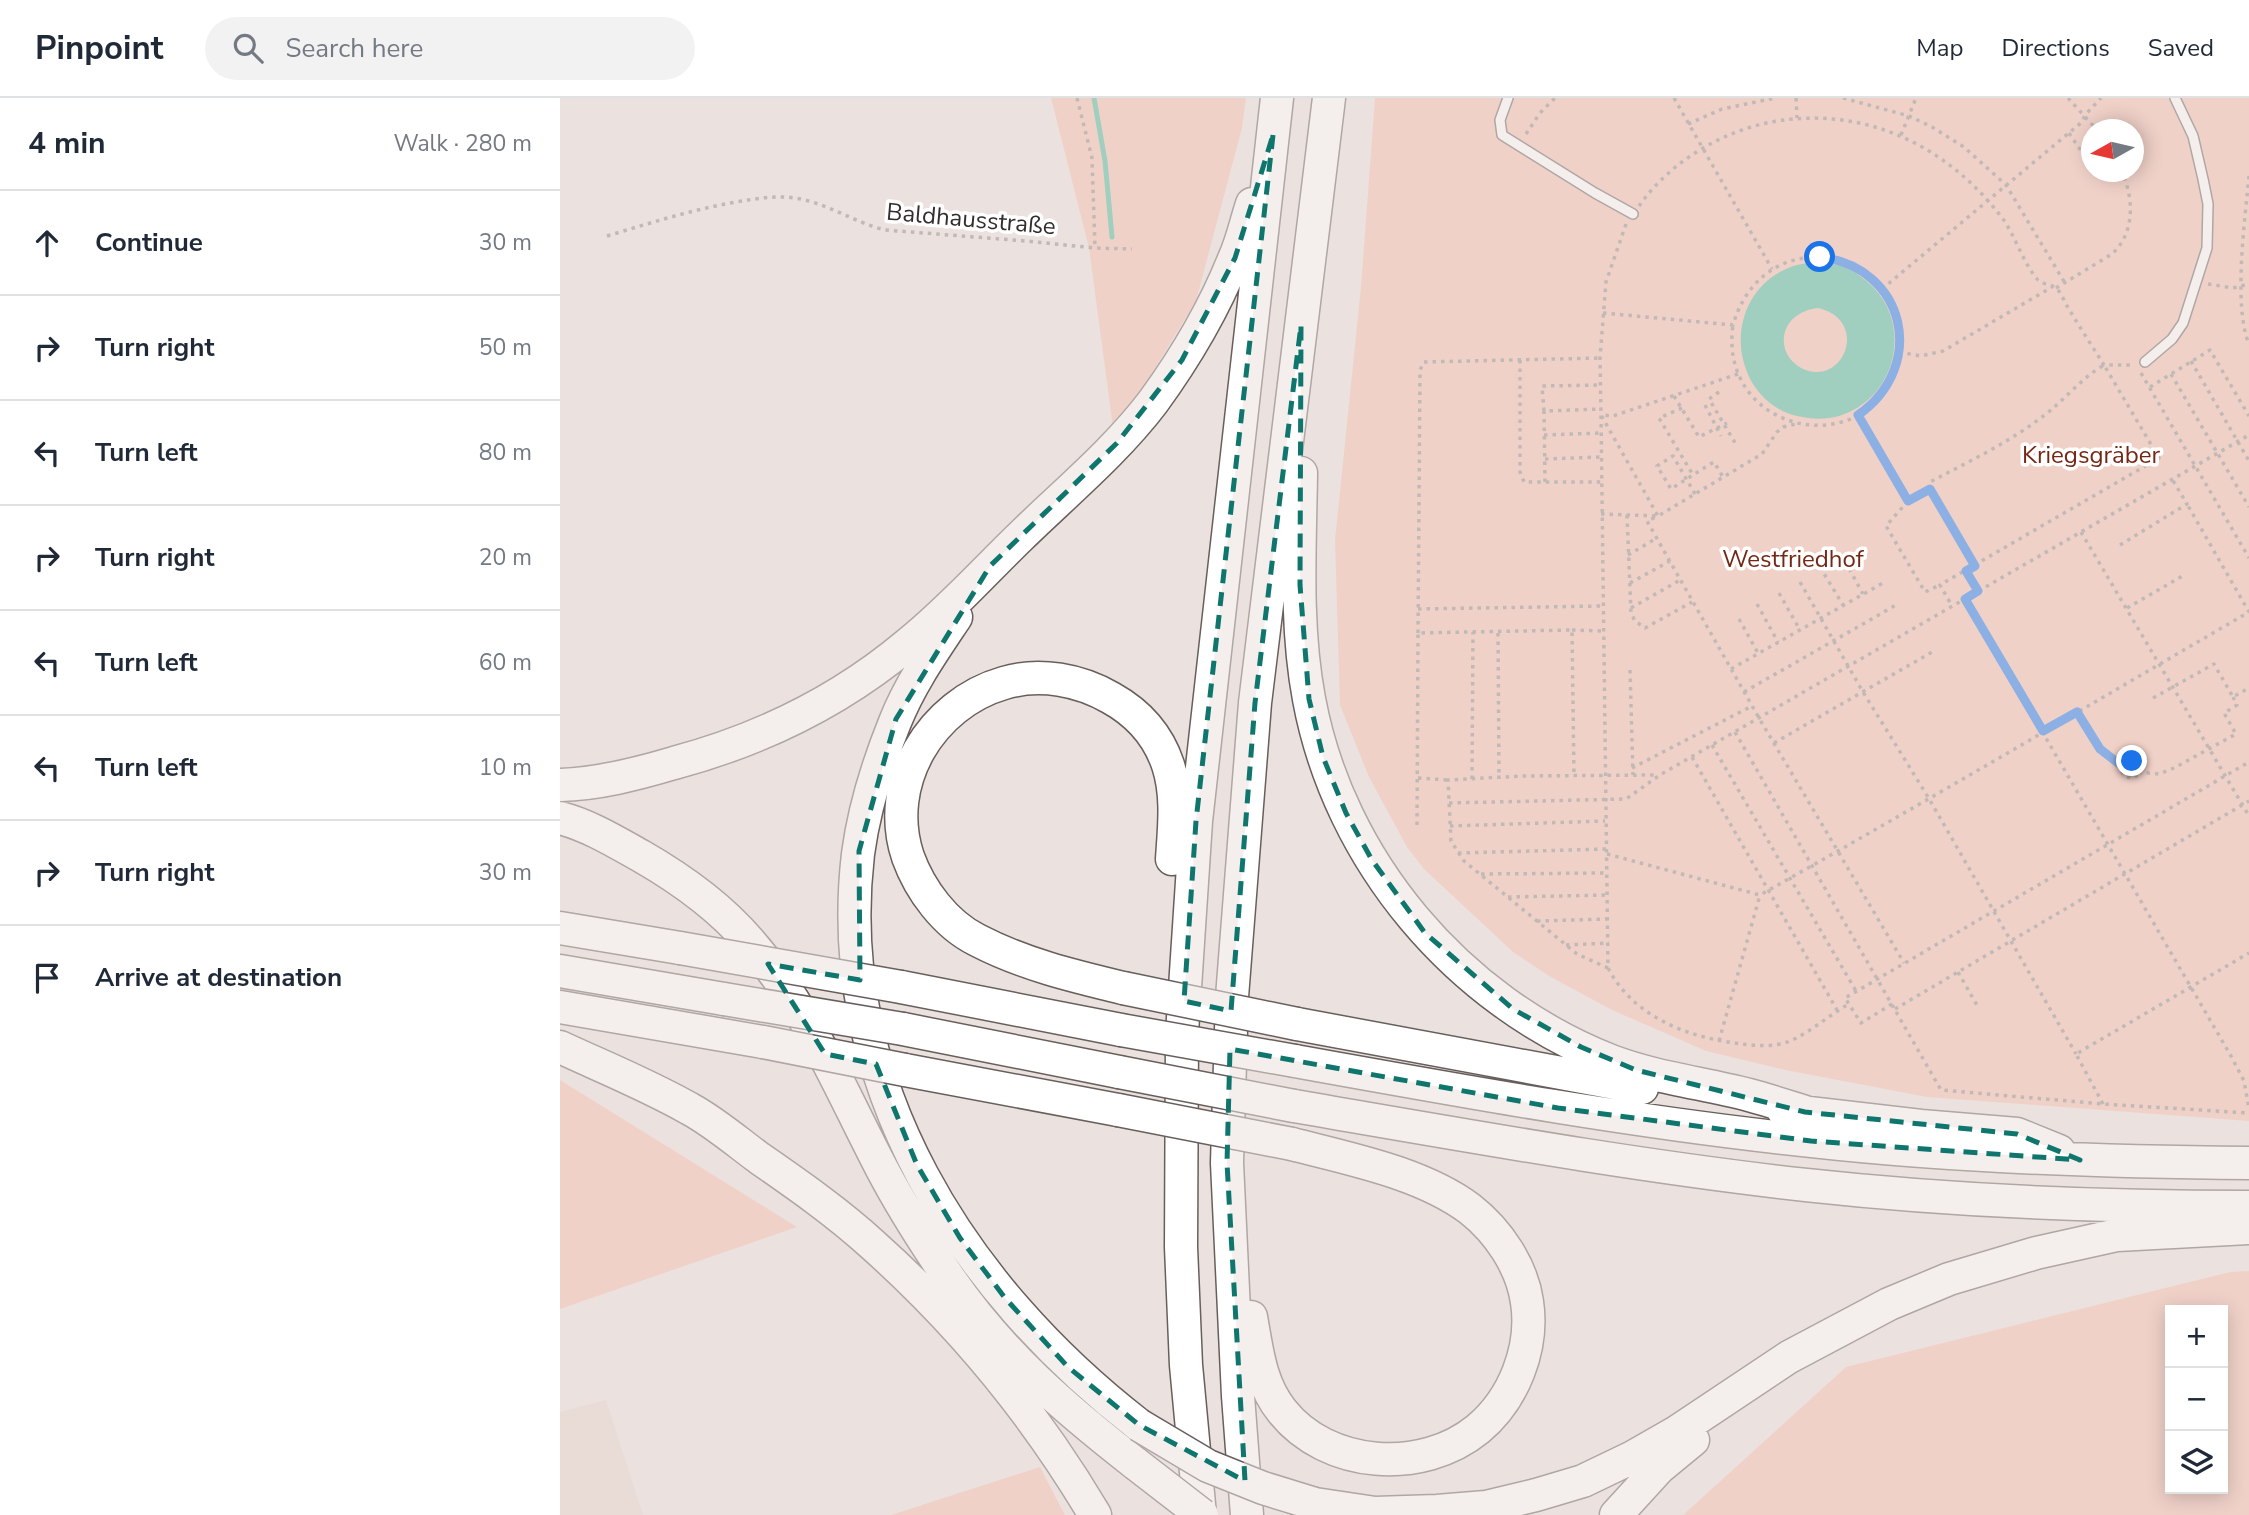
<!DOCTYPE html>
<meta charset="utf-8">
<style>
body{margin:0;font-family:"Nunito Sans",sans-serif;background:#f2f2f3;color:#1f2937}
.controls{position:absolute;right:21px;bottom:21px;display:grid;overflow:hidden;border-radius:0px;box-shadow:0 4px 18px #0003}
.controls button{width:63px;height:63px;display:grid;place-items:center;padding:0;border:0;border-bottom:2px solid #e0e1e3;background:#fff;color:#1f2937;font:35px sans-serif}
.compass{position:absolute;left:1521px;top:21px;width:63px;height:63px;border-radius:50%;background:#fff;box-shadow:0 4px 18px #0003;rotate:262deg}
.stop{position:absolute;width:21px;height:21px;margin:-16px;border:5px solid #1a73e8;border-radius:50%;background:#fff}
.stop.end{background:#1a73e8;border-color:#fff;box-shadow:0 2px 7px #0008}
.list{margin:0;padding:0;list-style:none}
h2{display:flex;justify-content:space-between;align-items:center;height:91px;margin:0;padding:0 28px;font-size:30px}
h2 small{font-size:23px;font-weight:400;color:#747a83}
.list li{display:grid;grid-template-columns:46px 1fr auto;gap:21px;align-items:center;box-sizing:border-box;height:105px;padding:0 28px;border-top:2px solid #e0e1e3}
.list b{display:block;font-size:26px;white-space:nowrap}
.list em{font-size:23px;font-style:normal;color:#747a83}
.icon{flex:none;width:38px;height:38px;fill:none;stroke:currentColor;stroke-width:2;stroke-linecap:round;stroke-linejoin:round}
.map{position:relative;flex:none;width:1689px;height:1417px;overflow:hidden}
header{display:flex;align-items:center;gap:42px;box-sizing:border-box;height:98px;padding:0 35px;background:#fff;border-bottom:2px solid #e0e1e3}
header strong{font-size:33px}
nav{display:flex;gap:38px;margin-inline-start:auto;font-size:24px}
.search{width:490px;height:63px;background:#f2f2f3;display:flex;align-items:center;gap:18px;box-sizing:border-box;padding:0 24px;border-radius:38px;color:#747a83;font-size:26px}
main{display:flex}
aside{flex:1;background:#fff}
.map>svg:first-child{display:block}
.built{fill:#e6d4cf}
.green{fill:#f7bdae;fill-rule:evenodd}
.water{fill:#48b89a;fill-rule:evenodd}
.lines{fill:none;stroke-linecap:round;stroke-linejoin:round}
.stream{stroke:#48b89a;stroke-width:5}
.lane-casing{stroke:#685f5d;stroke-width:12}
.highway-casing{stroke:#685f5d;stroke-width:35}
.path{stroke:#8f8886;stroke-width:3.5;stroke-dasharray:3.5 5;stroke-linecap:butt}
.lane{stroke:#fff;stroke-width:9}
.highway{stroke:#fff;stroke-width:32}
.highway-bridge-casing{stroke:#685f5d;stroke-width:35;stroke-linecap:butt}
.highway-bridge{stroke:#fff;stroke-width:32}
.route{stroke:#1a73e8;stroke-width:9}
.marked{fill:none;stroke:#0f766e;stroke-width:5;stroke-dasharray:14 9;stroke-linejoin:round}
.labels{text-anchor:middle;stroke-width:7;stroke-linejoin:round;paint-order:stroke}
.street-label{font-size:24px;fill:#332f2e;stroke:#fff}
.park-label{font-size:24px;fill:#742714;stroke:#fff}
</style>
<header>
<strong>Pinpoint</strong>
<div class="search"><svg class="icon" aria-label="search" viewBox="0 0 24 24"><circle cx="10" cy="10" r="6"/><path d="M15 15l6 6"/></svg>Search here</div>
<nav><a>Map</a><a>Directions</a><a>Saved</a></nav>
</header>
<main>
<aside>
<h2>4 min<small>Walk · 280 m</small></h2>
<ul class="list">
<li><svg class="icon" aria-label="ahead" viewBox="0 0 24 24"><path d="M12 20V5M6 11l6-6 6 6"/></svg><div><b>Continue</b></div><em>30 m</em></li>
<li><svg class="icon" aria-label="right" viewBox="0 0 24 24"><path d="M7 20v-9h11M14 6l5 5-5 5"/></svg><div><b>Turn right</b></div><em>50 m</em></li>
<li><svg class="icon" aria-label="left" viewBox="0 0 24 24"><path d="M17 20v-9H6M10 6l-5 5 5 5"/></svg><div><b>Turn left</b></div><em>80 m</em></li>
<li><svg class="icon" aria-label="right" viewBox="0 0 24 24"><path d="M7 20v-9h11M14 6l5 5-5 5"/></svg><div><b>Turn right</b></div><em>20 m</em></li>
<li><svg class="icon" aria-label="left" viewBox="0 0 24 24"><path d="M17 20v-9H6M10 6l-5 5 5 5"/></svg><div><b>Turn left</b></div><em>60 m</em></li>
<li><svg class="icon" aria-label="left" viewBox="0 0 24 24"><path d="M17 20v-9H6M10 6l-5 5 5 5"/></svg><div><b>Turn left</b></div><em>10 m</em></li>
<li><svg class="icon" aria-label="right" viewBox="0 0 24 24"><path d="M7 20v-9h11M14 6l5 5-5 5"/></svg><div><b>Turn right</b></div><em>30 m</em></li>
<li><svg class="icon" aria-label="arrive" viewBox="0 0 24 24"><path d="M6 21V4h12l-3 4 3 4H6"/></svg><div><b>Arrive at destination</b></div></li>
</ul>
</aside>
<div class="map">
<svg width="1689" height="1417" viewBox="0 0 1689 1417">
<rect width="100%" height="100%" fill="#ebe1de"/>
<!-- built -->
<path class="built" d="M46 1302 83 1417H0V1314Z"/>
<!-- green -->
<path class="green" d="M491 0H686L682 30 636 203 554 337 529 150Z
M815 0H1689V1023L1367 999 1225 972 1146 953 1052 912 989 878 953 854 864 771 847 749 809 679 780 607 775 442 801 189ZM1532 32H1574V74H1532Z
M0 982 237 1129 0 1211Z
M1689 1173V1417H1123L1286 1269 1670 1174ZM1610 1212H1663V1391H1610Z
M480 1369 505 1417H331Z"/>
<!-- water -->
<path class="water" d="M1252 164C1260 165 1270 165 1278 167 1292 171 1304 180 1314 190 1353 231 1334 302 1279 318 1265 322 1250 321 1237 318 1214 313 1195 295 1187 274 1171 236 1186 188 1226 171 1233 167 1243 166 1252 164ZM1258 210C1310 222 1284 289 1243 271 1235 267 1228 260 1225 251 1219 228 1237 212 1258 210Z"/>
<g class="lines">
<!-- stream -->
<path class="stream" d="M534 0 545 63 552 139"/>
<defs>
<path id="lane" d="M948 0 940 22 942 37 1035 95 1073 116
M1585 264 1612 241 1623 225 1647 150 1648 106 1643 81 1633 38 1615 0"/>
<path id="highway" d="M741 375C740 450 735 527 749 601 779 763 898 903 1051 963 1096 980 1143 985 1189 997 1208 1002 1226 1008 1245 1014
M396 519C374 552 350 586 335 624 318 666 304 711 298 756 271 987 403 1191 579 1327
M0 687C38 686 77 676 114 665 200 642 280 603 348 546 388 514 423 475 459 440 504 396 555 354 593 304 625 260 654 211 674 161 682 144 686 124 692 106
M0 720C28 727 56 744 81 758 121 781 159 808 189 843 248 910 281 993 322 1071 342 1109 365 1145 389 1180 441 1256 504 1310 576 1366
M0 830 120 850
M0 873 164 901
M341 889 561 932
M563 890C513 878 463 866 417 842 385 826 360 792 348 759 323 685 371 606 444 585 480 574 520 582 551 600 578 615 598 637 608 667 618 697 614 731 612 761
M0 909 203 944
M737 926 1082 990
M343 931 559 974
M0 949C43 969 88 987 130 1011 154 1024 176 1043 199 1060 238 1087 278 1115 313 1147 399 1224 476 1317 535 1417
M735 963C907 994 1078 1025 1252 1043 1397 1059 1543 1064 1689 1065
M345 972 558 1012
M734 1008C904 1037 1074 1068 1246 1087 1392 1103 1541 1109 1689 1109
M1223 1012 1361 1028 1457 1036 1499 1053
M691 1219C697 1252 700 1286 722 1313 767 1370 862 1377 918 1331 954 1301 974 1250 967 1204 962 1168 938 1133 910 1111 862 1075 790 1061 732 1046
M755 1406 815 1415 877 1413 926 1409 976 1397 1023 1383 1073 1359 1115 1335 1229 1259 1329 1206 1389 1181 1476 1155 1557 1137 1689 1130
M640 1417 626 1267 621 1149 622 935 636 723 717 0
M687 1417 678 1298 667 1065 672 899 695 605 769 0
M1056 1417 1099 1370 1133 1342"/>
</defs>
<!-- lane casing -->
<use href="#lane" class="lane-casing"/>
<!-- highway casing -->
<use href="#highway" class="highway-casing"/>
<!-- path -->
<path class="path" d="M517 0 532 60 535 150
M1114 0 1212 171
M1236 0 1237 20
M1283 0 1349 18 1372 29 1404 49 1446 87 1505 185
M1508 0 1537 32
M1128 26 1162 11 1215 0
M1509 35 1532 69
M966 36 980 15 995 0
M1341 37 1356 0
M1689 78C1685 121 1673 208 1689 246
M1079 108C1109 65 1160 34 1211 24 1304 7 1387 47 1443 121 1456 140 1463 164 1477 181 1482 187 1491 186 1496 190 1501 194 1504 203 1507 208 1519 228 1532 248 1544 267H1573
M1066 126 1046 184 1040 260 1041 317 1098 418 1087 423 1199 620 1344 865
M47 138C90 125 131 112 176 104 200 100 221 96 245 102 273 109 297 125 325 132L466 143 535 150 572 151
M1648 186 1673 190 1689 186
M1496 190 1552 156C1575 135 1574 101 1562 74
M1322 191 1522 24 1525 17 1541 0
M1043 215 1173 227C1207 112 1361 157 1338 260 1315 368 1157 338 1173 227
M1339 254 1361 258 1383 253 1492 189
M960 262V374L964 384H1041
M1631 263 1689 363
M1581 275 1689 460
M1178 276 1053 318 1041 317 1048 870C1074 920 1130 940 1182 946 1197 948 1216 949 1230 943 1251 934 1269 917 1289 906
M1611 276 1689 409
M1590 289 1650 252 1689 318
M1159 294 1149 301 1177 348
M1114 298 1139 339 1167 325
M1145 307 1161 338
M1122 310 1099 320 1133 377
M984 313 982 288 1041 287
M1298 317 1348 403 1370 391 1415 468
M984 337 1041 335
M985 361 1041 359
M985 384 984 313 1041 311
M1370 391V384C1408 364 1448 345 1482 319 1504 303 1520 281 1544 267L1599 360 1380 487 1392 508
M1135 396 1113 358 1097 368 1111 391C1125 382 1139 373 1154 364L1163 379
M1348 403 1326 428 1365 494 1380 487
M1041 416 1098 418 1202 356 1217 334 1223 329 1236 326
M1067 417 1071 515 1075 523 1085 530 1132 504
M1521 434 1689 718
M1560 447 1627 406 1612 381
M1281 456 1303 496
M1068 457 1097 440
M1260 469 1283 507
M1406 473 1418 493
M1240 484 1303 594 1368 699 1516 956
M1070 485 1110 463
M1219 495 1240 532
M1405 501 1671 958 1684 983 1689 1011
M1197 506 1218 544
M1071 510 1120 482
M1567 510 1626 476
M858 511 1042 508
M1179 521 1198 555
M1012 532 1043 533
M858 535 860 272 864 264 1040 260
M938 535 939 679
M1171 571 1323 485
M1070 572 1073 677
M1184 594 1336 507
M1593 600 1654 566 1673 599 1689 590
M1517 614 1540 651 1562 668V674L1565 679 1574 680 1578 676 1579 670 1575 664 1569 663 1562 668
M1175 634 1381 992 1543 1006 1689 1015
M1214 645 1372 554
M1152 647 1296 893
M1132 659 1277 912
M1072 670 1192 608
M1578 674 1599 676 1614 670 1676 636 1664 615 1677 607 1673 599
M858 680 888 682
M912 681 913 534
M889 705 1066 701 1100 677 1689 337
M857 727 858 535 1012 532 1014 678
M890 728 1045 723
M898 755 1047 751
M1047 756 1200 797C1364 705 1526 609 1689 514L1627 406
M921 776 1047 775
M948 799 1048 797
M977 823 1048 821
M1006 847 1049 845
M1048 870 1017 856 904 763 891 743 888 682 962 678 1098 677
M1398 874 1418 909
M1332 906 1301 925 1285 900 1689 664
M1335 911 1689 703
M1159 943 1200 797
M1543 1006 1516 956 1689 855"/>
<!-- lane -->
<use href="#lane" class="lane"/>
<!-- highway -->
<use href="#highway" class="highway"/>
<defs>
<path id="highway-bridge" d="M120 850 341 889
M563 890 737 926
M164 901 343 931
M561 932 735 963
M203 944 345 972
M559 974 734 1008
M558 1012 732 1046
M579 1327 648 1368 703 1390 755 1406
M576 1366 642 1417"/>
</defs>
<!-- highway-bridge casing -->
<use href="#highway-bridge" class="highway-bridge-casing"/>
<!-- highway-bridge -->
<use href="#highway-bridge" class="highway-bridge"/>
</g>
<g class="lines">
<!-- route -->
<path class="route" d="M1260 159C1346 169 1368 268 1298 317L1348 403 1370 391 1415 468 1406 473 1418 493 1405 501 1483 633 1517 614 1540 651 1562 668 1566 664 1572 663"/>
</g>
<!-- marked area -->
<path d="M0 0H1689V1417H0ZM713 37 636 723 624 903 671 913 695 605 741 227 740 487 749 601 763 659 786 715 812 762 865 835 953 911 1021 949 1076 972 1245 1014 1457 1036 1520 1062 1251 1043 998 1010 670 951 667 1065 685 1383 579 1327 508 1269 445 1200 400 1140 357 1067 316 966 265 956 208 866 300 882 299 753 336 621 430 468 557 345 622 262 675 160Z" fill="#ebe1de" fill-opacity=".55" fill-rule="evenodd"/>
<path class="marked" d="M713 37 636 723 624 903 671 913 695 605 741 227 740 487 749 601 763 659 786 715 812 762 865 835 953 911 1021 949 1076 972 1245 1014 1457 1036 1520 1062 1251 1043 998 1010 670 951 667 1065 685 1383 579 1327 508 1269 445 1200 400 1140 357 1067 316 966 265 956 208 866 300 882 299 753 336 621 430 468 557 345 622 262 675 160Z"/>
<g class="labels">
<!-- street labels -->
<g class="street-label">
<text transform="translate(411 121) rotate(5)" y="8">Baldhausstraße</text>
</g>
<!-- park labels -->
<g class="park-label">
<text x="1531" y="365">Kriegsgräber</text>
<text x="1233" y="469">Westfriedhof</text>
</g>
</g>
</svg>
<div class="controls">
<button>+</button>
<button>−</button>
<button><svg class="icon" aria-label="layers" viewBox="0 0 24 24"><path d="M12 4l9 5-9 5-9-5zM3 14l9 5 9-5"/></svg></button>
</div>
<svg class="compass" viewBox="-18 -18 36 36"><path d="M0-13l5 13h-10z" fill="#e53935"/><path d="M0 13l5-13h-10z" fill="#747a83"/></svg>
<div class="stop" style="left:1260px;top:159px"></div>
<div class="stop end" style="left:1572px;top:663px"></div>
</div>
</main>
